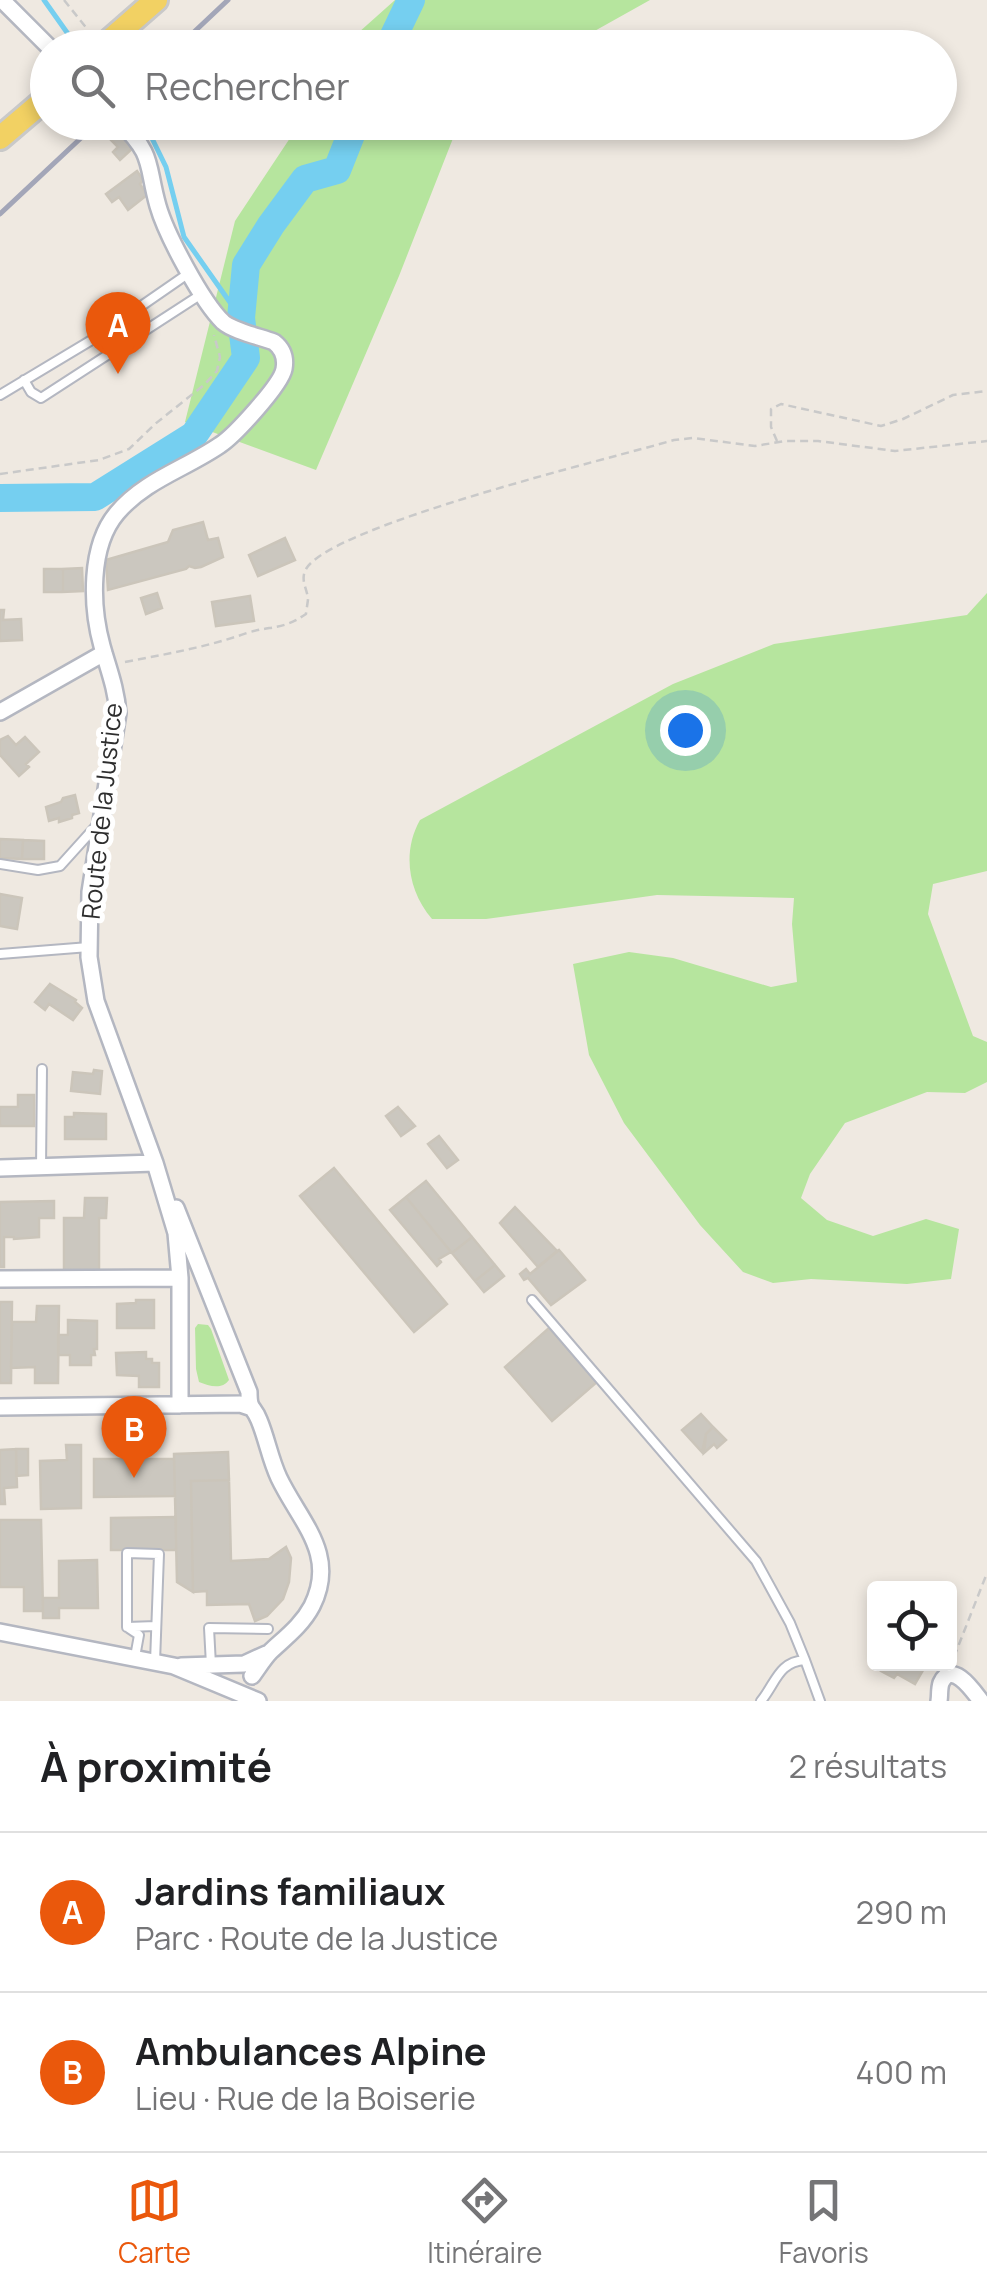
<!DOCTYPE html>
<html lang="fr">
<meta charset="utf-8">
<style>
body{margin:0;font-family:Manrope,sans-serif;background:#f6f6f6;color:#202124}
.controls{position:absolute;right:30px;bottom:30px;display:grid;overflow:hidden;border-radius:10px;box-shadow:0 5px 15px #0003}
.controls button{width:90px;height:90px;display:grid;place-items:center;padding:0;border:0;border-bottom:2px solid #e0e0e0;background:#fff;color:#202124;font:50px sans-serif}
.you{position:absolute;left:685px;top:730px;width:35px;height:35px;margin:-25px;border:8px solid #fff;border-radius:50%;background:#1a73e8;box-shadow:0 0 0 15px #1a73e833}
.badge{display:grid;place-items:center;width:65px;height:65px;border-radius:50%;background:#ea580c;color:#fff;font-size:32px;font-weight:700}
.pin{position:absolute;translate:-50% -82px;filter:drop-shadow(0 2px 5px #0008)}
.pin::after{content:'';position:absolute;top:52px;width:35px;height:30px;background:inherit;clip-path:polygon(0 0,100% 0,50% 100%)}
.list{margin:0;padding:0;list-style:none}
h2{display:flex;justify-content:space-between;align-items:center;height:130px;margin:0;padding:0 40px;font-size:42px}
h2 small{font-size:32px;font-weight:400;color:#757577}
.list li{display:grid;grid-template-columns:65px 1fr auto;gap:30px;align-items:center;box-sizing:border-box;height:160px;padding:0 40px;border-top:2px solid #e0e0e0}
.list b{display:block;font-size:38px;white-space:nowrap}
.list p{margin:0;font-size:32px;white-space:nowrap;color:#757577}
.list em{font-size:32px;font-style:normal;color:#757577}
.icon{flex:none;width:55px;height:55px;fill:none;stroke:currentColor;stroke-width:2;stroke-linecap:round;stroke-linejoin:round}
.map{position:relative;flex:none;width:987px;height:1701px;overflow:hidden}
.search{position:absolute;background:#fff;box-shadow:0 5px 15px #0003;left:30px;right:30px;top:30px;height:110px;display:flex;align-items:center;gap:25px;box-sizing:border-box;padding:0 35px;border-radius:55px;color:#757577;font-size:38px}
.sheet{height:450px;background:#fff}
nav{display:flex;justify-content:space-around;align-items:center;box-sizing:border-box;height:140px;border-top:2px solid #e0e0e0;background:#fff;font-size:28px;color:#757577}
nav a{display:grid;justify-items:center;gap:5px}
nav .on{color:#ea580c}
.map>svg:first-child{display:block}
.green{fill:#b6e59e}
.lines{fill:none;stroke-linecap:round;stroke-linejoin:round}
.stream{stroke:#75cff0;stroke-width:5}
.river{stroke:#75cff0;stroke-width:28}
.building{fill:#cbc7bf;stroke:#cbc5ba;stroke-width:2.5}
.lane-casing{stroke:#b4b7c1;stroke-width:12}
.street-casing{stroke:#b4b7c1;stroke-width:20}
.primary-casing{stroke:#c9c9c9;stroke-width:28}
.path{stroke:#c9c9c9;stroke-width:2.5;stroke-dasharray:8 5;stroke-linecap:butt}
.lane{stroke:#fff;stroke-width:8}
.street{stroke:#fff;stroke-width:15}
.primary{stroke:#f2d163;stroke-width:22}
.rail{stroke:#a3a6b8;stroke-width:5}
.labels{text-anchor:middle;stroke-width:10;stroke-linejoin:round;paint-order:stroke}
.street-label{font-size:25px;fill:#2e2e2e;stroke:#fff}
</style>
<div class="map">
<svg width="987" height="1701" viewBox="0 0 987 1701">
<rect width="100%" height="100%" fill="#efe9e1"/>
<!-- green -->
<path class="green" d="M395 0H650L566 47H349L358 33Z
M300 123H459L399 276 316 470 185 422 235 221Z
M987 593V871L933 884 928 914 973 1036 987 1042V1082L965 1093 927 1092 845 1123 810 1174 801 1198 827 1220 873 1236 926 1219 959 1229 951 1279 907 1284 811 1279 773 1283 743 1272 700 1225 624 1123 589 1055 573 964 629 952 673 958 771 987 797 982 792 924 794 898 657 895 486 919H432C408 891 402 852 420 820L673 684 774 644 967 615Z
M198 1324 208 1325 211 1329 229 1380C222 1390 209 1386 199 1382L196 1369 195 1328Z"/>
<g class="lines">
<!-- stream -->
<path class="stream" d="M44 0 78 48
M144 122 166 167 184 237 241 318"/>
<!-- river -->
<path class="river" d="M388 48 411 0
M0 498 95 497 194 435 246 358 241 318 246 265 271 225 305 179 337 170 356 122"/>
</g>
<!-- building -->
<path class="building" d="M115 128 134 147 120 160 113 152 118 147 107 136Z
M137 171 143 180 140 184 147 195 128 210 119 197 112 202 106 194Z
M203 522 208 540 218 538 223 557 201 567 195 568 189 566 186 569 108 590 106 560 168 542 173 530Z
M285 538 295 560 258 576 249 555Z
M82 568 83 591 63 592V569Z
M44 569H63V592H44Z
M157 593 162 608 146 614 141 598Z
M250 596 254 621 216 626 212 602Z
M0 610H4L3 620 21 619 22 640 0 641Z
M8 736 16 745 25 737 39 752 26 764 29 767 19 776 0 755V740Z
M75 795 79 813 72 815V818L59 822V818L49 821 46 807 61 802 63 798Z
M0 839 23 840 22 859 0 858Z
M23 840 44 841V859H22Z
M0 894 22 898 17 929 0 926Z
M50 984 76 1000 75 1002 82 1008 73 1020 49 1004 45 1010 35 1002Z
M94 1070 102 1071 100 1094 71 1091 73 1072 93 1074Z
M18 1095H34V1126H0V1107H18Z
M398 1107 415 1126 401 1136 386 1116Z
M74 1113 106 1114V1139H65V1117H74Z
M439 1136 458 1160 447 1168 428 1144Z
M334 1168 447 1304 414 1332 300 1196Z
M426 1181 472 1237 452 1253 406 1197Z
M406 1197 451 1252 439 1259 441 1262 437 1266 390 1210Z
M85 1198H107L106 1218H99V1271L64 1272V1218H84Z
M54 1201V1218H39V1237L14 1239V1237H4V1267H0V1202Z
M515 1207 557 1251 538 1267 500 1223Z
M472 1237 495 1265 475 1281 452 1253Z
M559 1250 585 1280 551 1305 528 1278 524 1280 520 1274 526 1269 530 1274Z
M495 1265 504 1276 484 1292 475 1281Z
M136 1300H154V1328H117V1304L136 1303Z
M0 1302H12L11 1383H0Z
M37 1306H59L58 1383H35V1367L11 1368 12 1322H36Z
M68 1320 97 1321V1349H94L95 1355H91V1365H70V1355H58V1335H68Z
M549 1328 597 1382 552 1421 505 1367Z
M146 1352V1359H152V1363H159V1387H139V1376L117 1375 116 1353Z
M701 1414 713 1427 706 1434 702 1452 682 1430Z
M713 1427 726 1440 717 1448 714 1444 704 1453 706 1434Z
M66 1445H81V1508L41 1509 40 1461 67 1460Z
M16 1449H28V1475L16 1476Z
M16 1449 17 1487 4 1488 5 1504H0V1450Z
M228 1452 229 1480 191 1481 193 1592 177 1582 174 1454Z
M94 1459H174L175 1496 94 1497Z
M229 1480 231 1561 269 1559 286 1547 291 1558 289 1582 283 1599 267 1616 255 1621 249 1604 207 1605V1591L193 1592 191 1481Z
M176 1517V1550H111V1518Z
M0 1520H41L43 1611H24V1587H0Z
M97 1560 98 1608H59V1618H43V1598H59V1561Z
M885 1664H923L926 1665 915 1684 897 1674 894 1678 881 1671Z"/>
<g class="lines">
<defs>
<path id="lane" d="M24 380 31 392 41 398 200 295
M0 395 95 338 189 273
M0 864 38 870 60 866 97 825
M0 954 89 947
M41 1168 42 1069
M532 1300 756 1561 790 1623 805 1660
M127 1627 156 1626
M135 1657 139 1635 127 1627V1553L159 1554 155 1662
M211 1665 209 1628 268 1629
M761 1701C776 1683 778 1662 805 1660L820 1701"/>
<path id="street" d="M2 0 50 48
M120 122C155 156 146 164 158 206 166 234 202 302 223 322 233 331 261 337 274 342 283 349 286 358 284 369 281 385 234 436 220 445 185 469 145 480 117 513 89 546 91 606 102 646 109 671 116 688 118 713L90 892 89 957 96 1001 155 1163 176 1233 180 1278V1405
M0 712 104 653
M0 1168 155 1163
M176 1208 249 1392C249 1411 253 1405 259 1420 267 1439 270 1459 279 1478 300 1522 338 1554 312 1606 302 1625 286 1637 271 1651 264 1658 258 1668 252 1676
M0 1279 180 1278
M0 1407 240 1404 249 1407
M0 1632 174 1666 258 1701
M181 1666 244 1664 266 1654
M939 1701C940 1695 939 1689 941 1683 952 1659 974 1692 981 1701"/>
<path id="primary" d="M101 48 156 0
M0 138 48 97"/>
</defs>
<!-- lane casing -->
<use href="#lane" class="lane-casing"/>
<!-- street casing -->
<use href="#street" class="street-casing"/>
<!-- primary casing -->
<use href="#primary" class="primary-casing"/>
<!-- path -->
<path class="path" d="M64 0 88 30
M777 441 771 427V409L781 404 881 426 903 419 953 395 987 391
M0 474 99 460 129 449 155 424 204 385 217 371 220 357 214 335
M125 662C167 654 207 647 247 633 272 625 281 631 306 614 306 612 308 601 308 599 307 588 300 580 306 569 332 525 613 458 674 440L693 438 755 446 785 441H818L895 451 987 441
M954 1657 987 1573"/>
<!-- lane -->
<use href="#lane" class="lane"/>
<!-- street -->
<use href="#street" class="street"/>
<!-- primary -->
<use href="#primary" class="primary"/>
<!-- rail -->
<path class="rail" d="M177 48 228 0
M0 214 98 122"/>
</g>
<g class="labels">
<!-- street labels -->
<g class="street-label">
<text transform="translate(102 811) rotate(-84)" y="9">Route de la Justice</text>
</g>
</g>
</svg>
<div class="controls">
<button><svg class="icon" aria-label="locate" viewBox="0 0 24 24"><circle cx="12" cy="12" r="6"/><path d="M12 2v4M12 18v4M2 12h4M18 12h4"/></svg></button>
</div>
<div class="you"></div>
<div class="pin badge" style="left:118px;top:374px">A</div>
<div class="pin badge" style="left:134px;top:1478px">B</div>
<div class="search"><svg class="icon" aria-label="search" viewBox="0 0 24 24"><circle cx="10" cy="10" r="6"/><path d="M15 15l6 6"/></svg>Rechercher</div>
</div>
<section class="sheet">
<h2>À proximité<small>2 résultats</small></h2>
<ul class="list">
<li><span class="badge">A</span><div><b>Jardins familiaux</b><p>Parc · Route de la Justice</p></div><em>290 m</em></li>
<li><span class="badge">B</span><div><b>Ambulances Alpine</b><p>Lieu · Rue de la Boiserie</p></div><em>400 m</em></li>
</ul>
</section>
<nav>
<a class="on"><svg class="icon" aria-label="map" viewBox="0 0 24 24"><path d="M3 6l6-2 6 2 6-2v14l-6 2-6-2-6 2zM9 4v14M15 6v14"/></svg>Carte</a>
<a><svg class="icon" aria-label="directions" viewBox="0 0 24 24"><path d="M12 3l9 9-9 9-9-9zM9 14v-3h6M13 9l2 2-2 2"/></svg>Itinéraire</a>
<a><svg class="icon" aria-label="saved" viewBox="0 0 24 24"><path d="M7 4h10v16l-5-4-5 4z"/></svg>Favoris</a>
</nav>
